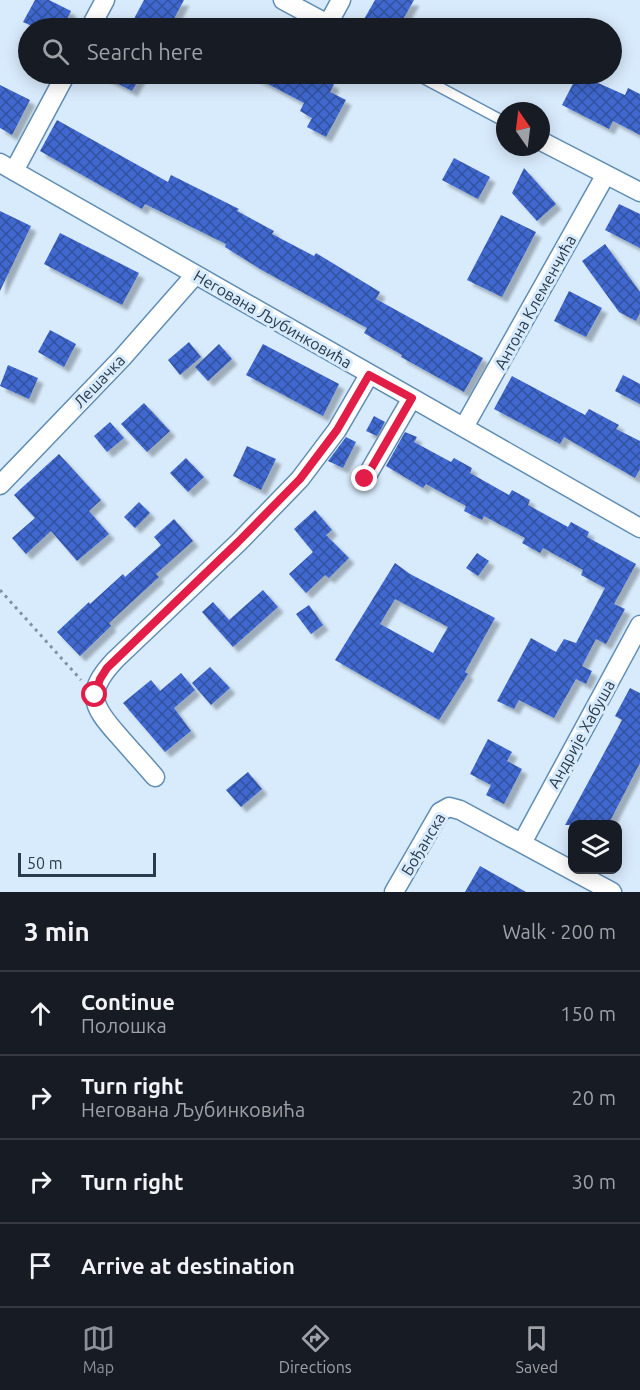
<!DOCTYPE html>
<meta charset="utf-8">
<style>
body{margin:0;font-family:Ubuntu,sans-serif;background:#242831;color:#f1f3f6}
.controls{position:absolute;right:18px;bottom:18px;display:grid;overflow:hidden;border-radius:12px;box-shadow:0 3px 15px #0003}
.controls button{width:54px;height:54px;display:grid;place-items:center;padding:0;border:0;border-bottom:2px solid #363941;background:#171b24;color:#f1f3f6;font:30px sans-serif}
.compass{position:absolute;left:496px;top:102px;width:54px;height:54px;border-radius:50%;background:#171b24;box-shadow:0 3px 15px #0003;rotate:346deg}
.scale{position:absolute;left:18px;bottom:15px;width:138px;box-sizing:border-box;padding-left:6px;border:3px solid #283c4d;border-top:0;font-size:16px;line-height:21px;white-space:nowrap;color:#283c4d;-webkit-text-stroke:4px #d8ebfc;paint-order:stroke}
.stop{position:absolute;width:18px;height:18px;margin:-14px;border:4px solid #e11d48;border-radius:50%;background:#fff}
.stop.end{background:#e11d48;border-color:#fff;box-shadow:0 2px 6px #0008}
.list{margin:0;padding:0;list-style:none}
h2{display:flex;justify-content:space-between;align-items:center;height:78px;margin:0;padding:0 24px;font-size:26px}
h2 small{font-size:20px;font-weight:400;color:#9ea1a6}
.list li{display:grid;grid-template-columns:39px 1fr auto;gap:18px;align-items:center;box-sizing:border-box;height:84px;padding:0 24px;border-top:2px solid #363941}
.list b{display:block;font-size:22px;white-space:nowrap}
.list p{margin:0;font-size:20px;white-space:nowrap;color:#9ea1a6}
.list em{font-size:20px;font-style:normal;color:#9ea1a6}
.icon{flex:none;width:33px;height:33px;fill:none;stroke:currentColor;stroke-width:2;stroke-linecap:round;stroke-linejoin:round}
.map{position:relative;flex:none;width:640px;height:892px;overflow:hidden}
.search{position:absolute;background:#171b24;box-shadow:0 3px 15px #0003;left:18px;right:18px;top:18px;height:66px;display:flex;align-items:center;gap:15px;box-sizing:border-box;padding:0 21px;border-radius:33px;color:#9ea1a6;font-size:22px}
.sheet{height:414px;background:#171b24}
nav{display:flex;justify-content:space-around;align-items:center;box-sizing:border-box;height:84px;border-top:2px solid #363941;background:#171b24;font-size:16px;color:#9ea1a6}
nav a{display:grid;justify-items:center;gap:3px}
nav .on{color:#8c9099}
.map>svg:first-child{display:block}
.building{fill:url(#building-cross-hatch);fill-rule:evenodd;filter:url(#shadow)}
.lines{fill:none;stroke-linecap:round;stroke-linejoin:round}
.service-casing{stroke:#608db4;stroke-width:12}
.minor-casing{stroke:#608db4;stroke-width:21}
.path{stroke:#7f93a4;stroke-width:3;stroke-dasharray:3 4.5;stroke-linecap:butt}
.service{stroke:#fff;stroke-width:9}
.minor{stroke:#fff;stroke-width:18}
.route{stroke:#e11d48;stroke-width:8}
.labels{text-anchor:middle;stroke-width:6;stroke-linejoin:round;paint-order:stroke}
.street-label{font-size:16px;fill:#283c4d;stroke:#d8ebfc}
</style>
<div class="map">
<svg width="640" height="892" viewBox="0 0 640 892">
<defs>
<pattern id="building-cross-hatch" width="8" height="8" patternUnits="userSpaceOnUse" patternTransform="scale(1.5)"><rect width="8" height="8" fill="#3f67ce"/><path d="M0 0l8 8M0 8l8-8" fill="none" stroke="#3252a0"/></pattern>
<filter id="shadow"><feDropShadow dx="5.5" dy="5.5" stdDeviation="1.5" flood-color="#0004"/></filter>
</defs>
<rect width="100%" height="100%" fill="#d8ebfc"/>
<!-- building -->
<path class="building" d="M35 0H49L71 11 62 28H36L23 22Z
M144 0H184L169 28H129Z
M375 0H414L398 28H359Z
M99 74H142L132 91Z
M249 74H316L334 84 330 92 346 100 326 137 307 127 312 118 300 111 304 103Z
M578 74 625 95 628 88 640 94V135L613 121 609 129 562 105Z
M0 85 30 100 12 135 0 128Z
M57 120 168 182 171 175 239 209 237 211 274 231 272 234 314 256 316 253 380 292 376 299 483 358 464 392 401 357 402 355 364 333 367 328 260 269 225 247 226 244 145 204 142 209 40 151Z
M454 158 490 177 478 199 442 180Z
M524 168 556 204 537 221 512 193Z
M619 204 640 214V248L605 230Z
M0 211 31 226 0 291Z
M501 215 536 232 502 297 467 280Z
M60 233 139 273 122 305 44 264Z
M605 244 640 292V313L636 321 619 312 582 261Z
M569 291 602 308 586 337 554 321Z
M50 330 76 344 64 367 38 352Z
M189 342 201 357 180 375 168 360Z
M219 344 232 359 208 381 195 367Z
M263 344 339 384 323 416 246 375Z
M8 365 38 378 29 399 0 386Z
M623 375 640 384V404L615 391Z
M512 376 585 415 589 409 619 425 616 429 640 441V469L635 478 564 437 560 444 494 409Z
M144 403 170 431 147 452 121 424Z
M374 416 385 422 377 436 366 431Z
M110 422 124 438 107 452 94 436Z
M405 432 417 437 414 442 451 462 454 458 472 468 470 473 509 495 512 490 530 500 528 505 568 527 571 522 589 532 587 537 636 564 614 604 625 609 606 644 596 639 582 666 592 671 586 684 576 679 554 718 519 700 514 709 497 701 531 638 556 652 564 639 576 643 605 588 581 575 583 570 543 548 540 553 522 543 525 538 484 516 482 520 464 511 466 506 426 484 423 488 386 466Z
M346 437 356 442 343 468 328 461Z
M247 446 276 459 261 490 233 476Z
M59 454 101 500 89 511 109 534 77 561 51 531 26 554 12 538 35 518 14 495Z
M186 458 204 477 188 492 170 473Z
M139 502 150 513 135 528 124 517Z
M315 510 332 530 326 535 349 558 329 578 325 575 306 593 289 574 313 552 294 529Z
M174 519 193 541 156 574 159 577 109 623 111 626 80 656 57 632 89 602 90 604 123 574 125 577 161 545 154 537Z
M477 553 489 561 478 576 466 568Z
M395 563 410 574 495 618 465 672 468 674 439 720 335 660ZM395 599 448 627 433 653 380 624Z
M263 590 278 607 233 647 202 612 213 602 229 620Z
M309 605 323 625 311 634 296 614Z
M210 667 230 688 211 705 192 683Z
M181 673 195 690 174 708 191 731 165 752 123 703 151 680 160 691Z
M630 688 640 693V763L608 825H565L622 720 615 716Z
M488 739 512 752 507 761 522 769 504 804 486 795 491 785 470 774Z
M248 772 262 789 241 807 226 790Z
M480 866 526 892H465Z"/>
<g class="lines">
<defs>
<path id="service" d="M415 74 505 122"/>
<path id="minor" d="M283 0 335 28
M328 24 341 0
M90 28 105 0
M541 141 640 192
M0 163 640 528
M14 171 66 74
M464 427 605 176
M365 479 412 398
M0 485 122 358 195 275
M155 777C143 763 130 749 118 735 91 705 85 692 115 660L239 542 300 479 337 430 369 375
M522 843 640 625
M394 892 440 812 449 807 460 810 612 892"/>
</defs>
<!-- service casing -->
<use href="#service" class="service-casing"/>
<!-- minor casing -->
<use href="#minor" class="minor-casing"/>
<!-- path -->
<path class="path" d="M0 590 81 680"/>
<!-- service -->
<use href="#service" class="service"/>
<!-- minor -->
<use href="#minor" class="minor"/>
</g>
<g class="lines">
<!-- route -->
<path class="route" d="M95 695 100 679 107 668 238 542 300 479 337 430 369 375 412 398 365 479"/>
</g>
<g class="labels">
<!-- street labels -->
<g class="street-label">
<text transform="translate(535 302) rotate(-61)" y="6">Антона Клеменчића</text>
<text transform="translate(273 319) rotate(30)" y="6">Негована Љубинковића</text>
<text transform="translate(99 381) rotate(-46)" y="6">Лешачка</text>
<text transform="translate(581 734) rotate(-61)" y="6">Андрије Хабуша</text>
<text transform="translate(423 844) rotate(-59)" y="6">Бођанска</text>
</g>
</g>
</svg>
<div class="controls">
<button><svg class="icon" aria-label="layers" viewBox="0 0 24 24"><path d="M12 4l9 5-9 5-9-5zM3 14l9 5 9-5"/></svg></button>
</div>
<svg class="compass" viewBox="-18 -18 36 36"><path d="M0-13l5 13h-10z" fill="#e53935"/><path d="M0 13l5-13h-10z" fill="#9ea1a6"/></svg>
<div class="scale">50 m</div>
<div class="stop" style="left:95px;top:695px"></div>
<div class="stop end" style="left:365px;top:479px"></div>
<div class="search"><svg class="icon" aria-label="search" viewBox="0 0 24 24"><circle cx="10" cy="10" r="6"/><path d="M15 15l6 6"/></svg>Search here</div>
</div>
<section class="sheet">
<h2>3 min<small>Walk · 200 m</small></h2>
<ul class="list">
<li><svg class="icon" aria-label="ahead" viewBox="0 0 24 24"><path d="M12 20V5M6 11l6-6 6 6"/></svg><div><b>Continue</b><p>Полошка</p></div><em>150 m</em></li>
<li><svg class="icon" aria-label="right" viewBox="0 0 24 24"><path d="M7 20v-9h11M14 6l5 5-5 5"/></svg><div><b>Turn right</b><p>Негована Љубинковића</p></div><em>20 m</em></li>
<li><svg class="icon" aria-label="right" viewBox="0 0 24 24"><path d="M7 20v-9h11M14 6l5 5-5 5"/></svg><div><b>Turn right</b></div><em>30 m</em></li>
<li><svg class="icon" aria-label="arrive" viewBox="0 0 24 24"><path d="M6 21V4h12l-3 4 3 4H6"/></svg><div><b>Arrive at destination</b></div></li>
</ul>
</section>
<nav>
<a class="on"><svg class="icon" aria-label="map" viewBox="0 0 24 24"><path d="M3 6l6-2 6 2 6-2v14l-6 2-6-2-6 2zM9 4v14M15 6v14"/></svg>Map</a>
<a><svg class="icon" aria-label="directions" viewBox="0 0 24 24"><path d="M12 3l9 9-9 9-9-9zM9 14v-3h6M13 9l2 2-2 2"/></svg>Directions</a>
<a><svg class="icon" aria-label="saved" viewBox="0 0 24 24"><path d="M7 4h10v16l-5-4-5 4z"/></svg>Saved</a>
</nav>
